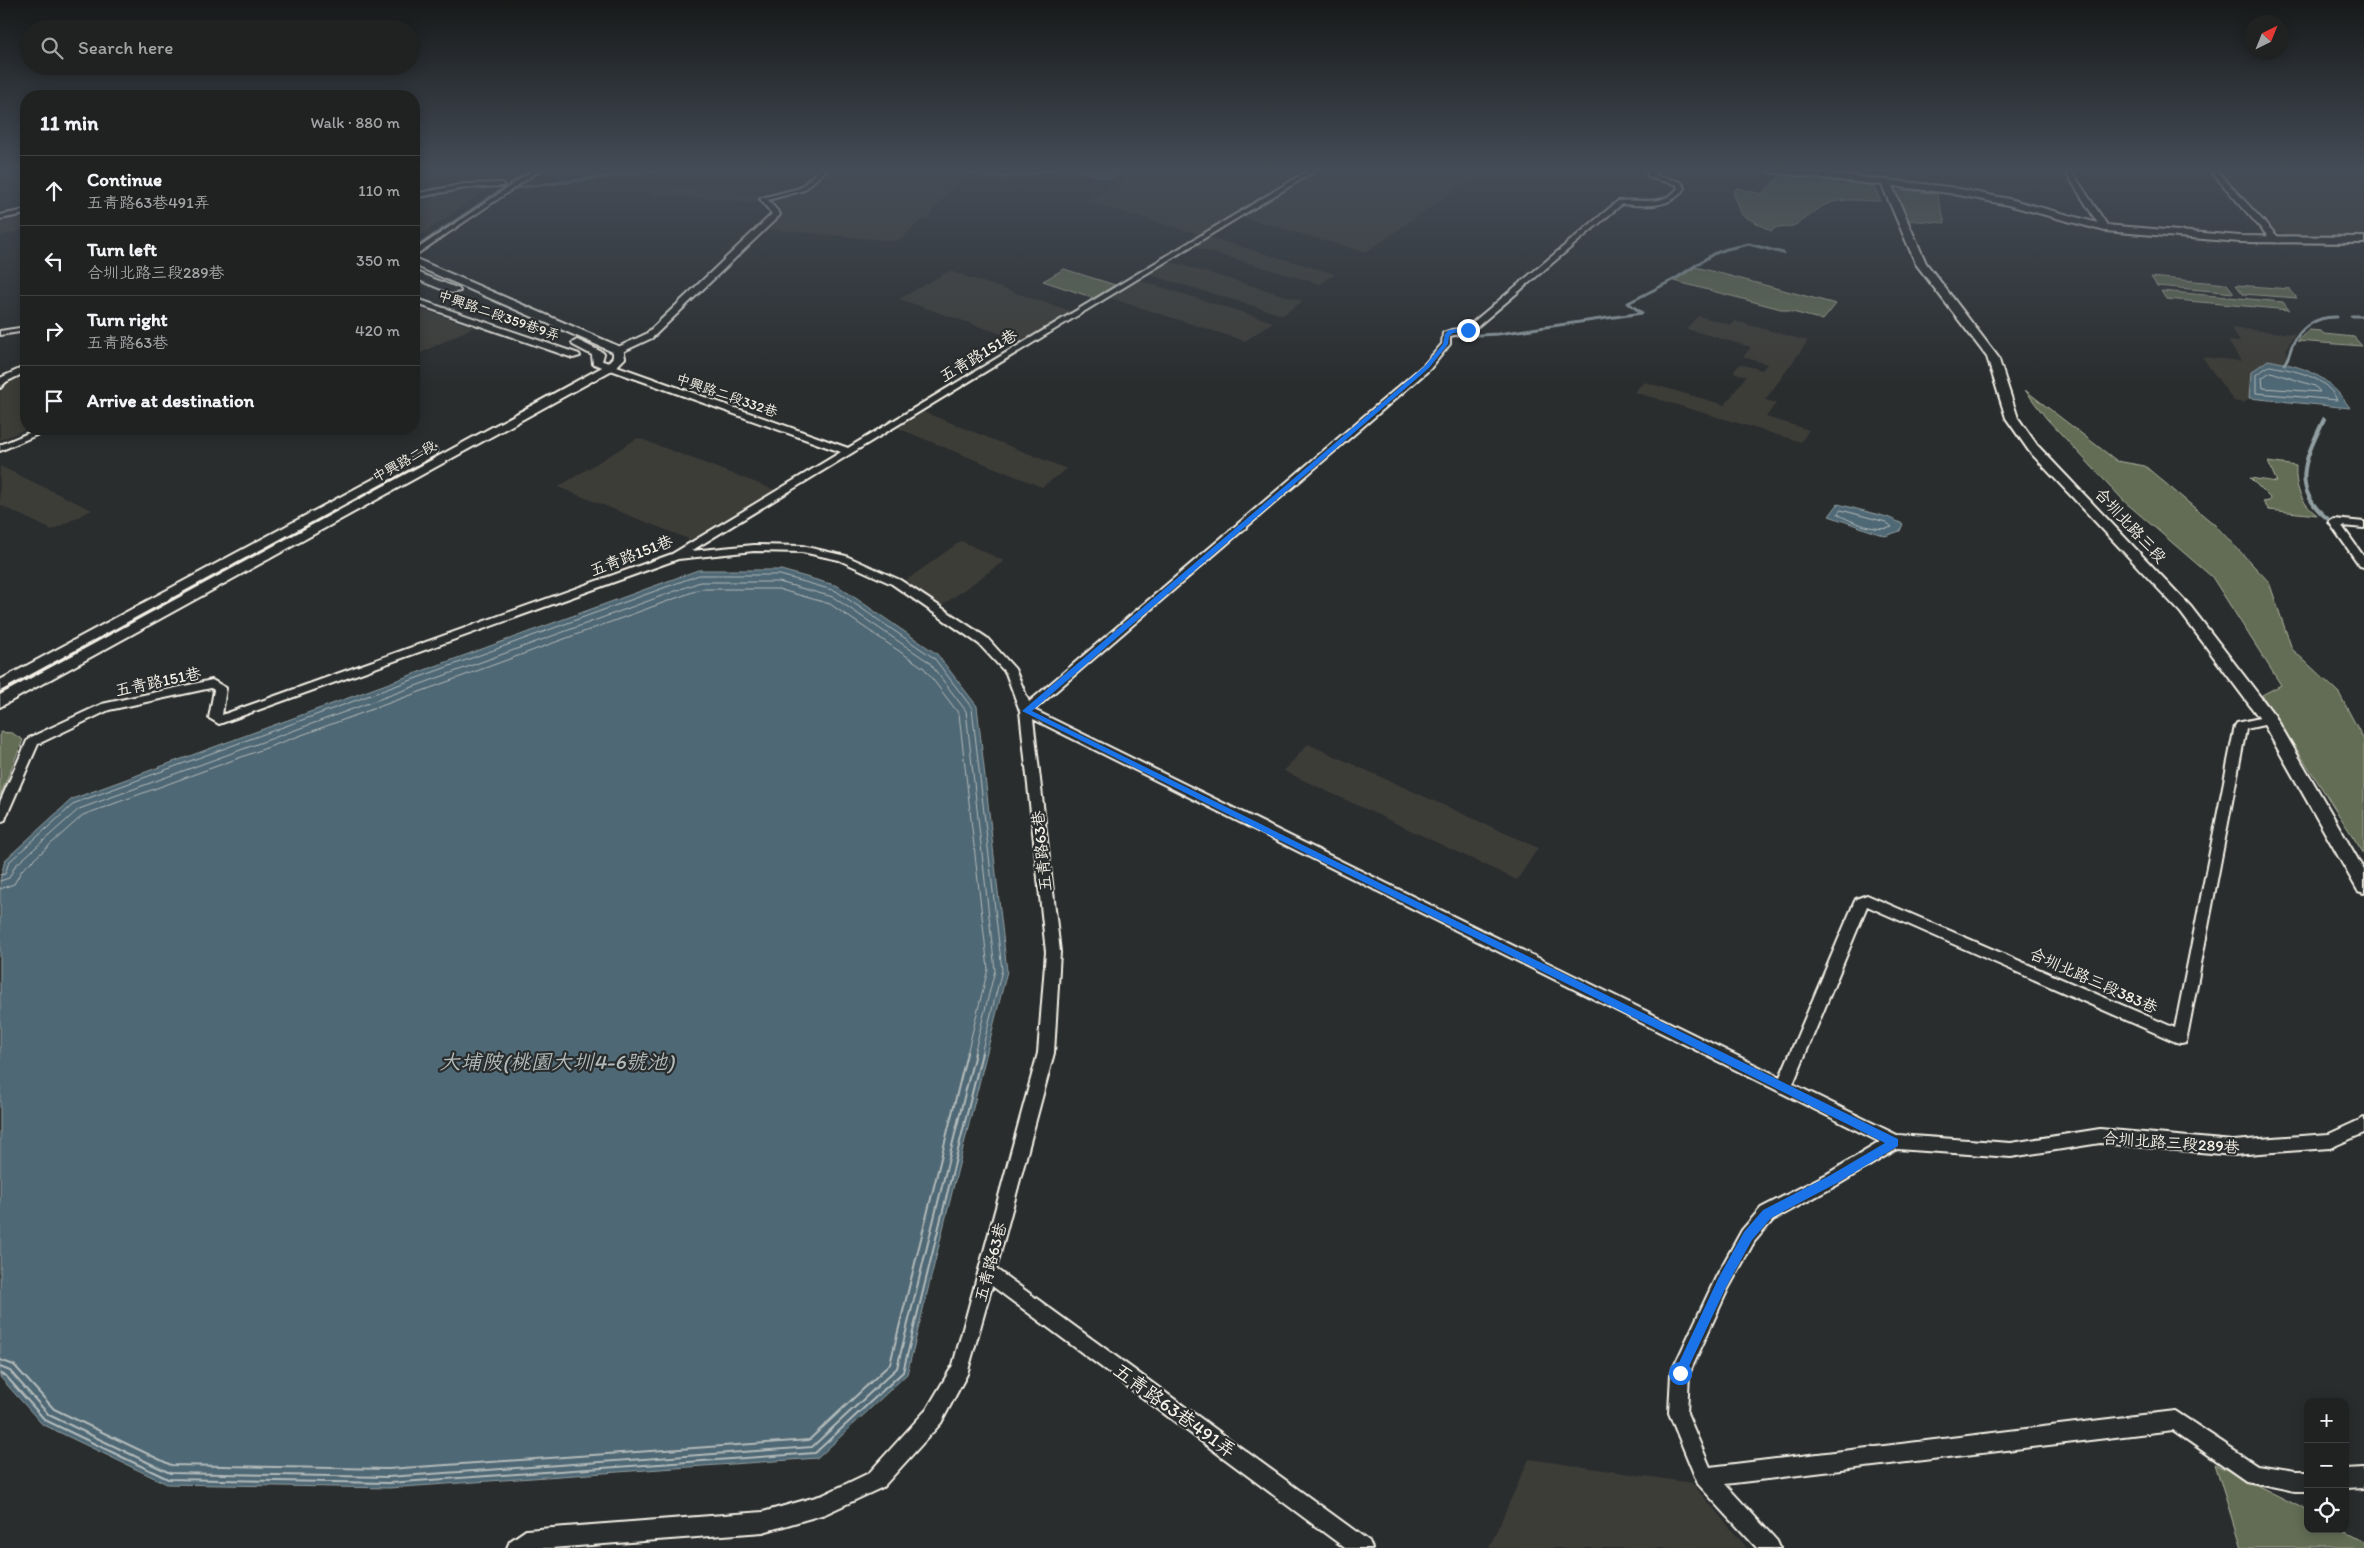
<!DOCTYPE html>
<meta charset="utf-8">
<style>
body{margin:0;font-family:Itim,"LXGW WenKai TC",sans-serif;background:#2d2f2f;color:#f1f3f6}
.controls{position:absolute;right:15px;bottom:15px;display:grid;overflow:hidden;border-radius:10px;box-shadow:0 2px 12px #0003}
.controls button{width:45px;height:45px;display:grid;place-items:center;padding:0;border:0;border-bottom:1px solid #3d3f40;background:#202222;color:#f1f3f6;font:25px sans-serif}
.compass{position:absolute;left:2244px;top:15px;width:45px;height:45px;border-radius:50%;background:#202222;box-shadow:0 2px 12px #0003;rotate:43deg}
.stop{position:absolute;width:15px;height:15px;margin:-11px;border:4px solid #1a73e8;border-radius:50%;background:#fff}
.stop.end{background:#1a73e8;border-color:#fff;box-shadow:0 1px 5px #0008}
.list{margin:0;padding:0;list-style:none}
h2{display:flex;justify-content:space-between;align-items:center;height:65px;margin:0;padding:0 20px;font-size:21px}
h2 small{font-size:16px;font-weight:400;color:#a2a4a5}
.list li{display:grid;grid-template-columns:32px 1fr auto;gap:15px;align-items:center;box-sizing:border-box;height:70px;padding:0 20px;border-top:1px solid #3d3f40}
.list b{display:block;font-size:19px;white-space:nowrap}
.list p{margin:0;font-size:16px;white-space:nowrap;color:#a2a4a5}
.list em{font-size:16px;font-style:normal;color:#a2a4a5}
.icon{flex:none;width:28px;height:28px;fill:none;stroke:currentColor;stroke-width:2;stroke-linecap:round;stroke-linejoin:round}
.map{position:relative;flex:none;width:2364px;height:1548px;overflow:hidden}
.search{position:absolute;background:#202222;box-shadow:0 2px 12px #0003;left:20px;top:20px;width:400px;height:55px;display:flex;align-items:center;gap:12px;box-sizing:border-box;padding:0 18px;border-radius:28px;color:#a2a4a5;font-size:19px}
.panel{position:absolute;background:#202222;box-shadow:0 2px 12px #0003;left:20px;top:90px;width:400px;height:345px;border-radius:20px}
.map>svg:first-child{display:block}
.built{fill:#3e3c39}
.green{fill:#646d54;stroke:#acaf9e}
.water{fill:#4f6874;stroke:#919fa2}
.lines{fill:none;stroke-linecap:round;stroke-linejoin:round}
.shore-far1{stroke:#b2baba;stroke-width:1}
.shore{stroke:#b2baba;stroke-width:2}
.stream-far1{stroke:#919fa2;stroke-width:3}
.stream{stroke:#919fa2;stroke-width:4}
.minor-casing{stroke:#f4f1e8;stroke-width:4}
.tertiary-casing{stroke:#f4f1e8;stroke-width:4}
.minor{fill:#2a2d2e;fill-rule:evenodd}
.tertiary{fill:#2a2d2e;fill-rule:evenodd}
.route{fill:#1a73e8}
.labels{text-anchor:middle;stroke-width:4.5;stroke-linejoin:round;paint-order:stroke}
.far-street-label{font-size:14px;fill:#f4f1e8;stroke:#2a2d2e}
.street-label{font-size:16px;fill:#f4f1e8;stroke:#2a2d2e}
.near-street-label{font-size:19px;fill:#f4f1e8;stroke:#2a2d2e}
.near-water-label{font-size:21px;font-style:italic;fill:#b2baba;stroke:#2a2d2e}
</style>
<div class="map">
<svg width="2364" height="1548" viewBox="0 0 2364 1548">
<rect width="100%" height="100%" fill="#2a2d2e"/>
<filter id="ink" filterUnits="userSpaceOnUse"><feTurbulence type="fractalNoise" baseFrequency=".02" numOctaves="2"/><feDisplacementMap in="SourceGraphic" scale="10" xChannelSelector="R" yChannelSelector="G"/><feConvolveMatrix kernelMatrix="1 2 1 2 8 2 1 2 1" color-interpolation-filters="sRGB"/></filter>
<g filter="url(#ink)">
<!-- built -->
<path class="built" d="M829 169H937L965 172 927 219 921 221 901 239 895 241 766 229 782 213 769 200 806 190Z
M1146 169H1309L1201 235 1083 201Z
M1320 169H1486L1366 252 1241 217Z
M2218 169H2364V234H2287L2274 231Z
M661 186 758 194 768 195 758 200 757 203 651 194Z
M489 188 414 240V198L458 189Z
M26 214V229L0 236V219Z
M1208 237 1335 274 1320 284 1193 247Z
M1168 261 1303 301 1283 315 1147 274Z
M949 271 1074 312 1025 342 899 299Z
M1138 280 1273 322 1245 341 1110 298Z
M414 307 474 327 414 356Z
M1698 316 1732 325 1735 321 1808 341 1765 400 1776 403 1766 417 1809 430 1801 442 1634 392 1644 382 1725 405 1746 376 1733 372 1740 364 1762 370 1767 364 1743 357 1751 347 1686 329Z
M2231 328 2295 334 2287 347 2286 357 2281 363 2268 360 2251 372 2249 398 2244 403 2234 401 2202 357 2241 361 2228 341 2240 342Z
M26 372V429L0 440V391L8 380Z
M921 411 1067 469 1042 487 895 427Z
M638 438 775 490 691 540 558 487Z
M0 466 54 492 92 510 52 530 0 505Z
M961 541 1004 561 937 609 901 584Z
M1308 744 1538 848 1517 880 1284 771Z
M1529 1459 1692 1483 1747 1548H1489Z"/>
<!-- green -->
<path class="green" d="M1782 174 1873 185 1881 201C1865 201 1849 198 1833 202 1814 206 1800 232 1777 227L1771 231 1742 215 1733 192 1737 188 1761 194Z
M1903 190 1937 194 1945 223 1906 220 1896 192Z
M1696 267 1836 304 1823 320 1674 281Z
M1064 269 1115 285 1094 298 1043 281Z
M2151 277 2227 284 2234 293 2157 286Z
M2236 285 2290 289 2297 298 2243 294Z
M2161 291 2283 302 2289 310 2166 299Z
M2309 330 2321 331 2324 334 2354 337 2362 346 2297 341Z
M2025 390 2117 461 2145 466 2215 525 2269 582 2292 649 2339 693 2364 740V854L2262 695 2281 685 2212 577 2125 502 2046 418Z
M2268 462 2296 466C2295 486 2300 502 2317 515L2269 510 2263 502 2269 501 2270 498 2250 478 2277 482Z
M0 732 12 733 23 740 0 796Z
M2215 1464 2308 1511V1529H2342L2364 1540V1548H2241Z"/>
<!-- water -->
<path class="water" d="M1071 169H1129L1109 179Z
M2268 360C2306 367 2328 375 2350 408L2249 398 2251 372Z
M1838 504 1887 517 1903 524 1900 531 1885 536 1829 516Z
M698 570H781L838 586 937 654 977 706 1007 971 907 1374 818 1458 389 1488 167 1484 42 1424 0 1377V880L5 860 72 799Z"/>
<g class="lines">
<!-- shore-far1 -->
<path class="shore-far1" d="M2270 366C2293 370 2326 376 2337 400L2256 393V375Z
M2271 372 2315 386 2320 392 2263 388 2262 378Z
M1841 510 1886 522 1892 527C1879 533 1850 522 1838 514Z
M0 875 5 874 9 862 75 803 699 575H780L836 591 934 658 972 708 1002 970 981 1054
M0 881 9 878 15 866 79 809 700 582H779L833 597 929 662 966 711 995 970 974 1054
M0 889 14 884 22 870 83 815 701 589H778L830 604 924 668 959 714 988 969 967 1054"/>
<!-- shore -->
<path class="shore" d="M0 1360 14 1365 54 1409 171 1465 388 1469 809 1440 890 1364 967 1053
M0 1367 10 1371 49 1415 170 1473 388 1477 812 1447 897 1368 975 1053
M0 1374 6 1376 45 1420 168 1479 388 1483 815 1453 903 1372 982 1053"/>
<!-- stream-far1 -->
<path class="stream-far1" d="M960 169C990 183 1022 176 1053 169
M515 188 671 169
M415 248 532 169
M2351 316H2364
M1461 336 1498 334 1642 313 1628 303 1675 279 1713 254 1727 249 1749 244 1783 253
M2284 364C2289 358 2289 353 2292 346 2300 327 2317 316 2337 317"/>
<!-- stream -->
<path class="stream" d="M2324 419C2306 457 2289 488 2328 519
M20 436 38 429"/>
<defs>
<path id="minor" d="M535 169H542L414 256V251Z
M820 169H827L804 190 768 200 780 214 779 216 652 338 622 352H616V348L646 334 772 214 760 199 762 198 800 188Z
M1311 169H1318L691 551 754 545 802 546 846 556 900 580 987 638 1015 669 1029 702 1424 365 1442 344 1443 333 1451 330 1466 328 1618 201C1639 198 1663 208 1678 188L1676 184 1650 178 1647 174 1652 169H1659L1654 175 1681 182 1685 188C1670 209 1645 206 1622 204L1471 332 1450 336V344L1430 369 1034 710 1780 1077 1854 903 1856 899 1867 895 2175 1028 2235 726 2237 723 2269 716 2273 717 2275 720 2273 723 2246 729 2186 1042 2181 1043 2176 1042 1867 906 1793 1084 1897 1135 2011 1143 2100 1129 2233 1141 2329 1134 2364 1118V1133L2330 1148 2233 1155 2100 1143 2011 1157 1897 1149 1839 1184 1773 1220 1754 1242 1728 1289 1689 1374 1687 1413 1710 1467 2175 1411 2257 1465 2295 1471H2308V1491H2295L2246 1481 2173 1430 1725 1484 1777 1541 1780 1548H1757L1698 1484 1669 1413 1671 1373 1716 1277 1742 1230 1761 1208 1827 1174 1880 1142 1033 719 1060 952 1054 1053 996 1269 1369 1541 1372 1548H1345L992 1286 967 1374 941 1423 883 1487 825 1514 763 1532 551 1548H507L510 1541 526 1530 763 1512 823 1495 869 1473 927 1409 953 1365 1038 1053 1046 952 1020 711 1006 673 979 644 892 584 839 560 802 552 754 551 678 559 219 724 209 718 214 690 211 688 109 710 38 744 6 817 5 820 0 822V802L27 741 29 738 102 704 212 680 226 688 222 715 672 554 841 452 594 364V360H600L848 448Z
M2064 169H2070L2109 228 2108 230H2102Z
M2209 169H2215L2279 238V242H2273Z
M501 183 503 184V186L465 188 414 198V194L465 184Z
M26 210V214L0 219V215Z
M414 298 579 354 580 356 573 358 414 303Z
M26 327V331L0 335V331Z
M26 366V372L6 382 0 388V378Z
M38 429H50L0 451V445Z
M2334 519 2364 522V528L2342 526 2364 557V567L2360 566 2329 522Z
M2364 1468V1488L2345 1489V1469Z"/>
<path id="tertiary" d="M1766 169H1790L1949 187 2009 199 2105 225 2240 236 2364 237V243L2240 242 2105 231 2008 205 1949 193 1892 186 1926 263 1998 357 2018 418 2037 445 2191 607 2275 716 2364 870V893L2358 891 2263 723 2181 613 2029 451 2006 418 1987 357 1916 264 1882 185 1770 172Z
M414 258 623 348 625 358 614 369 0 707V695L606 365 613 357V352L414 265Z
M414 271 459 289 460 291 451 293 414 278Z
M577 340 602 352 604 354 601 364H593L592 355 573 345 572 343Z
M431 448 435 449 437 452 435 455 0 691V680Z"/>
</defs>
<!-- minor casing -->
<use href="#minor" class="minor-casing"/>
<!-- tertiary casing -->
<use href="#tertiary" class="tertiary-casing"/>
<!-- minor -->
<use href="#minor" class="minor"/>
<!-- tertiary -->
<use href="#tertiary" class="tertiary"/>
</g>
</g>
<!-- sky -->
<linearGradient id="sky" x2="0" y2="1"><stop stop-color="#171919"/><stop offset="0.44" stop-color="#444c57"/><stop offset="1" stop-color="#444c57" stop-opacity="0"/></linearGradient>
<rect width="2364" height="385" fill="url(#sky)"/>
<!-- route -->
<path class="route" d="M1468 328 1470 331 1453 333 1449 336 1448 344 1429 368 1032 711 1898 1139V1146L1837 1183 1771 1218 1752 1240 1726 1287 1684 1377 1680 1379 1674 1373 1676 1369 1718 1279 1744 1232 1763 1210 1829 1176 1885 1143 1022 711 1425 366 1443 344 1445 334 1449 330Z"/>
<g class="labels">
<!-- far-street labels -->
<g class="far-street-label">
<text transform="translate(499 315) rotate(19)" y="5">中興路二段359巷9弄</text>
<text transform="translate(727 395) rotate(19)" y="5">中興路二段332巷</text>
<text transform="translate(404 461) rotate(-29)" y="5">中興路二段</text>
</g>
<!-- street labels -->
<g class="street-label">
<text transform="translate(978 355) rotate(-31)" y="6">五青路151巷</text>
<text transform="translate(2131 525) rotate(47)" y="6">合圳北路三段</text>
<text transform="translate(631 555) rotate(-21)" y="6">五青路151巷</text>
<text transform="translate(158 681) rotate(-12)" y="6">五青路151巷</text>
<text transform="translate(1041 851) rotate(-96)" y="6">五青路63巷</text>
<text transform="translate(2094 980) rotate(24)" y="6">合圳北路三段383巷</text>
<text transform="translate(2171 1142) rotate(4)" y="6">合圳北路三段289巷</text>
<text transform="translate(990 1262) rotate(-75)" y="6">五青路63巷</text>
</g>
<!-- near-street labels -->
<g class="near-street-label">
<text transform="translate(1175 1410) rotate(36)" y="7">五青路63巷491弄</text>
</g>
<!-- near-water labels -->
<g class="near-water-label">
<text x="557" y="1069">大埔陂(桃園大圳4-6號池)</text>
</g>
</g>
</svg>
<div class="controls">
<button>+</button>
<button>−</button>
<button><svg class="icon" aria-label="locate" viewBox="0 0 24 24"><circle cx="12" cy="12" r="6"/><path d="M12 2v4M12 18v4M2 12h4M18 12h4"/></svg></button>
</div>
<svg class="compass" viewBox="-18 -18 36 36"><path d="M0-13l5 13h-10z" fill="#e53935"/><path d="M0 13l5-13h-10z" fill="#a2a4a5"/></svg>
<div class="stop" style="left:1680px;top:1373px"></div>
<div class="stop end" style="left:1468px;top:330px"></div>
<div class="search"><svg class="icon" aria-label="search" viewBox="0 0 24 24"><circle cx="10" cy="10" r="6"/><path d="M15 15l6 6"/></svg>Search here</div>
<section class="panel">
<h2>11 min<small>Walk · 880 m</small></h2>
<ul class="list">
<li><svg class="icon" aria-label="ahead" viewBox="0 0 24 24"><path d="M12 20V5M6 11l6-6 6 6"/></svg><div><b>Continue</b><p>五青路63巷491弄</p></div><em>110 m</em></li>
<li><svg class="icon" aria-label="left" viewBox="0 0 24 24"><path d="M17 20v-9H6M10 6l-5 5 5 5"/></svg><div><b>Turn left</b><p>合圳北路三段289巷</p></div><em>350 m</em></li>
<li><svg class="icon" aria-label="right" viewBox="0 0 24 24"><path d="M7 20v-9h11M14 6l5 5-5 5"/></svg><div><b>Turn right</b><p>五青路63巷</p></div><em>420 m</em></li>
<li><svg class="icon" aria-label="arrive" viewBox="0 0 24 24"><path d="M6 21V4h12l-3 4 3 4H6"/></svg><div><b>Arrive at destination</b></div></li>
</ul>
</section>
</div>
